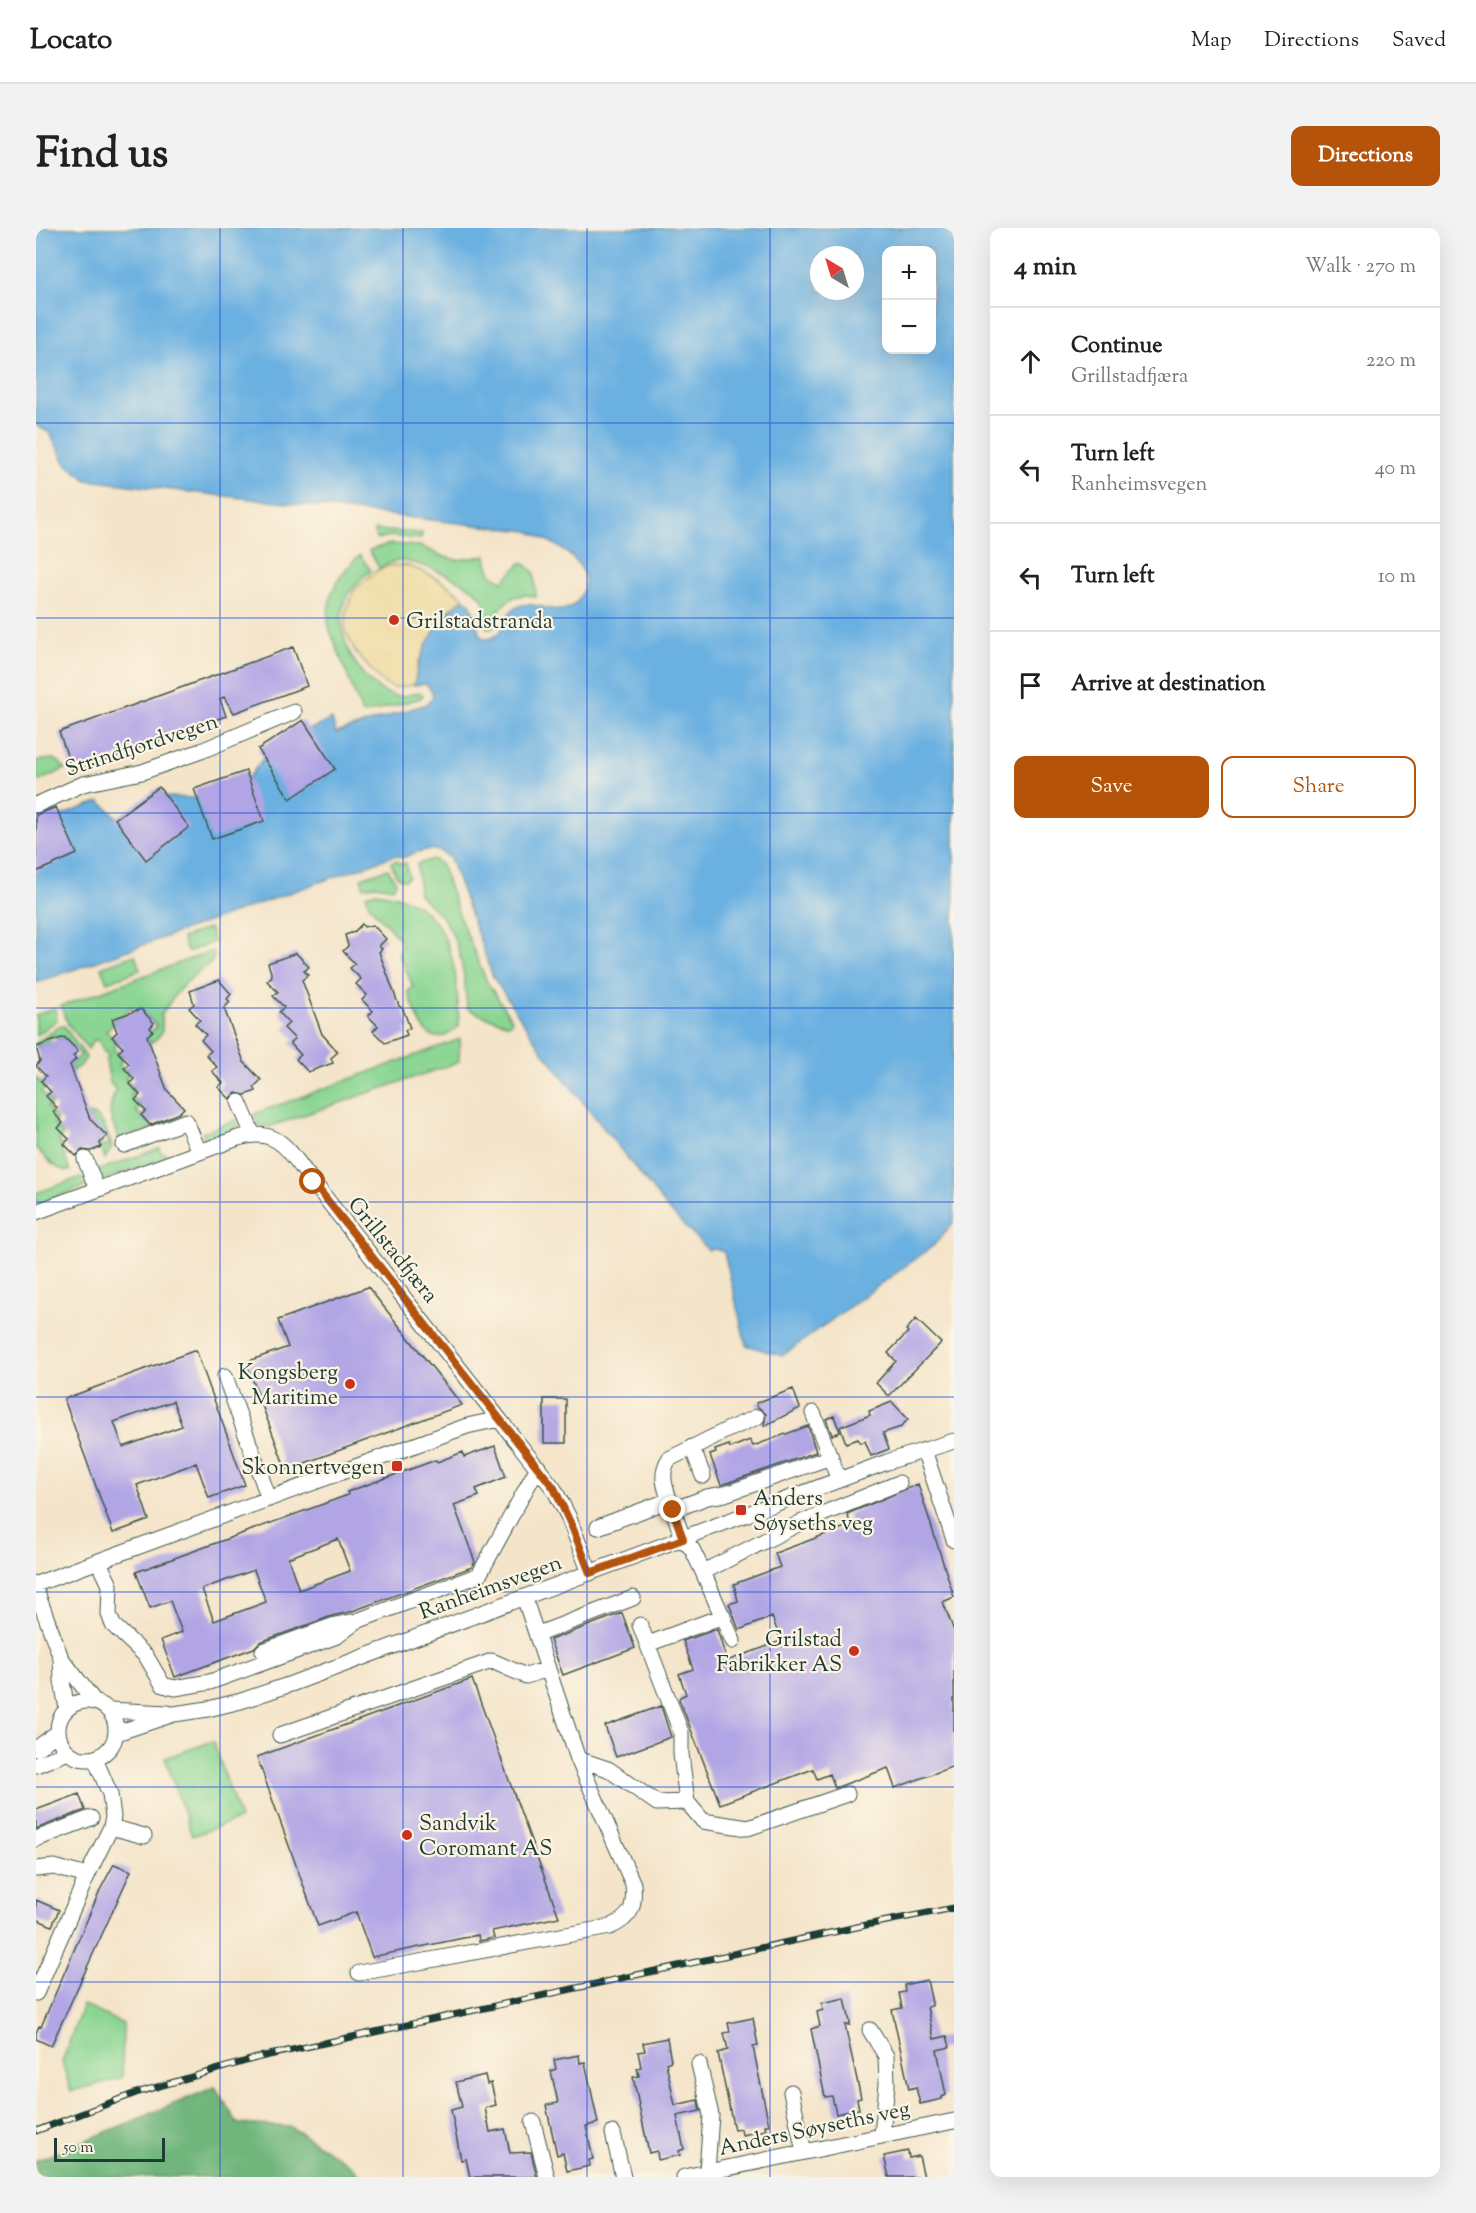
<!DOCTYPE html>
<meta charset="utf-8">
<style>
body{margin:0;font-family:"Sorts Mill Goudy",serif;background:#f2f2f2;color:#202124}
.controls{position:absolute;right:18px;top:18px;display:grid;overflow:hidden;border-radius:12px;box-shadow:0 6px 24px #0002}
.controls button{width:54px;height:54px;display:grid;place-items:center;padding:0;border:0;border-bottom:2px solid #e0e0e0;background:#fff;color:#202124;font:30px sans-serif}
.compass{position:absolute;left:774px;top:18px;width:54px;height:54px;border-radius:50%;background:#fff;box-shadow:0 6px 24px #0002;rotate:322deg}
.scale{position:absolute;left:18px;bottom:15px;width:111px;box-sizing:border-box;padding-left:6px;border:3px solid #1f3d34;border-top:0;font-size:16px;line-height:21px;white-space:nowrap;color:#1f3d34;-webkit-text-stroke:4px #fcf5e5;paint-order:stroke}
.stop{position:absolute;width:18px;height:18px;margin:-14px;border:4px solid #b45309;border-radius:50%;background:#fff}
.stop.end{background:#b45309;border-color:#fff;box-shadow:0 2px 6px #0008}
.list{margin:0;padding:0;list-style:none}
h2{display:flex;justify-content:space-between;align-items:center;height:78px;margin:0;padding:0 24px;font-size:26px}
h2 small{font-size:20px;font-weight:400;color:#757577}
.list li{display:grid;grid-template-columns:39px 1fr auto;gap:18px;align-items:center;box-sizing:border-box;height:108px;padding:0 24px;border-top:2px solid #e0e0e0}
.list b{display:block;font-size:22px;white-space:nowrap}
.list p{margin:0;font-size:20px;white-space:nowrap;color:#757577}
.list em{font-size:20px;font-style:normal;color:#757577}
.actions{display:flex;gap:12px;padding:18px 24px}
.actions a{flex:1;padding:14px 0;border:2px solid #b45309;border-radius:12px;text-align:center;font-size:21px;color:#b45309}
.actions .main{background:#b45309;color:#fff}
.icon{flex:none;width:33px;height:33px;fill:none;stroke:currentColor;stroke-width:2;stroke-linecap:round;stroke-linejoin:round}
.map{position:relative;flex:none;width:918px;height:1949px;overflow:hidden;border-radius:12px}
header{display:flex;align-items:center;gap:36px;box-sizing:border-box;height:84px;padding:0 30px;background:#fff;border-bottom:2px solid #e0e0e0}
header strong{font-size:28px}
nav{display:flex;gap:33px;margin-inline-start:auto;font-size:21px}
.intro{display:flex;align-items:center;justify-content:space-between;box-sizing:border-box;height:144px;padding:0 36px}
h1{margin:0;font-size:42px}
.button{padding:15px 27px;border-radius:12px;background:#b45309;color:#fff;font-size:21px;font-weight:700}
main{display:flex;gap:36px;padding:0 36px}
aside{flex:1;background:#fff;border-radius:12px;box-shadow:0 6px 24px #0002}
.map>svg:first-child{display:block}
.green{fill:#8ad592;stroke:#548963;stroke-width:1.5}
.forest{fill:#6fb67c;stroke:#477a58;stroke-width:1.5}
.sand{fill:#eeda9e;stroke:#868c69;stroke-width:1.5}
.water{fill:#6ab0e1;stroke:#44768a;stroke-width:1.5;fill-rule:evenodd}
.building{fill:#b1a5e5;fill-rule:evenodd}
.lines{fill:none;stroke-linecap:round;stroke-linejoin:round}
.minor-casing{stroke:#3f564a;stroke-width:17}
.minor{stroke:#fff;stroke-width:15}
.rail-casing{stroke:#1f3d34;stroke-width:7}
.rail{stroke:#fcf5e5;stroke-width:4.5;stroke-dasharray:14;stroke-linecap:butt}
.route{stroke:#b45309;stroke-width:8}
.grid{fill:none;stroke:#1d4ed8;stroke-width:1.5;stroke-opacity:0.55}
.poi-dot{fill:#c8321e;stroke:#fcf5e5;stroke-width:2}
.labels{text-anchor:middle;stroke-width:4.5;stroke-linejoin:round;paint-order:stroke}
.poi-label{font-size:22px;fill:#1f3d34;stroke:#fcf5e5;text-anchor:start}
.street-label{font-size:22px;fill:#1f3d34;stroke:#fcf5e5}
</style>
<header>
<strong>Locato</strong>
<nav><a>Map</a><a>Directions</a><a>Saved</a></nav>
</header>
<div class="intro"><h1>Find us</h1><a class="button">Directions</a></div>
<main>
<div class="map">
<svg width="918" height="1949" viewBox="0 0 918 1949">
<rect width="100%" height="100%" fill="#fcf5e5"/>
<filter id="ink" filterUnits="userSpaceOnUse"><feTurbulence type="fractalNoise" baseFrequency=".0167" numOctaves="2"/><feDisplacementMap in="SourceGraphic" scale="12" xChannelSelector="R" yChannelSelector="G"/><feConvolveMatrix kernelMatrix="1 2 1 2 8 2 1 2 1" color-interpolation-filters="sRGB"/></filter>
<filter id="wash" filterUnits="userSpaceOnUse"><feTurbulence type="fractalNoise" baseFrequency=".008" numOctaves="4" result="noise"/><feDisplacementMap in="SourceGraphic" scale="24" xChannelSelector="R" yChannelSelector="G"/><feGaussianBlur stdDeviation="1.35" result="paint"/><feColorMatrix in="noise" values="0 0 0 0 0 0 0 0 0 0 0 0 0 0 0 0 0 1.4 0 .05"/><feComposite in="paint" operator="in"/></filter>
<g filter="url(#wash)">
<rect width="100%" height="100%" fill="#f4e4c9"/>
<!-- green -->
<path class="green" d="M338 302 386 305 385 311 354 308 341 311Z
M354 316 384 318 409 329 421 332 450 328C452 341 454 349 467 353L486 334 498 344 500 369C486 364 473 369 464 381 460 387 460 394 456 400H451C450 389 452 379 445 369 433 354 379 331 360 333 355 334 348 338 343 340L333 322Z
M324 327 335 343C322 352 311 363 307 379 299 412 327 461 360 468 368 469 376 466 383 464L387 467 385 470 328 486 326 485 293 400C288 370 302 346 324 327Z
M17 531 22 533 29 541 3 553 0 549V533Z
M397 631 405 636 425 692 451 754 476 792 473 796C458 791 445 789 431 780 429 752 426 718 409 693 402 683 391 675 383 666L381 636Z
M360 633 365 636 370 635 373 649 369 652C359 651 358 642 355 634Z
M352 641 360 654 357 660 340 657 328 659 325 650Z
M340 664C416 672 421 737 423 798 391 829 382 789 372 764L377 759 366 732 362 728 366 718 363 711 334 678 330 667Z
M173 700 178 714 151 724 146 710Z
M176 723 178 728 175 735 160 745 141 764 125 787C127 801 129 807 114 815L111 808 121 798 105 781 99 783 95 779 87 787 77 791 78 796 70 803 82 815 77 820 87 831 83 836 93 846 89 851 99 863 94 867 104 878 100 883 117 900 83 911C73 890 71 882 80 862L74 855 70 832 73 827 68 824 63 813 58 812 52 821 32 796 25 778Z
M99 727 104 742 71 754 65 739Z
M19 780 21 792 0 808V787Z
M25 797 28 798 50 829 46 836 36 843 34 837 45 827 28 809 21 811 18 807 10 815 0 819V815Z
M424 811 423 834 233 899 222 897 218 886Z
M0 849 9 859 5 864 16 875 11 880 21 891 17 895 27 907 23 912 34 943C19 943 10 930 0 920Z
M52 886C68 887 71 906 76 919L69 931 65 919 74 916C69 904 57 898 52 886Z
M200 892 204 902 170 915 166 905Z
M124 920 126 926 130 925 131 929 67 952 63 942Z
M45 949 49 959 0 976V965Z
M177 1513 204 1591 156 1608 129 1530Z
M47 1777 87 1796 86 1850 35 1863 26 1834Z"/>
<!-- forest -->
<path class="forest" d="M179 1859 202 1896 255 1899 316 1938 325 1949H7L0 1946V1933Z"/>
<!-- sand -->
<path class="sand" d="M369 337C391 344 411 355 428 370L412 383 382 435 378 457 358 460 347 455 320 425 309 402 310 383 318 362 340 343 352 338Z"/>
<!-- water -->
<path class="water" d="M0 0H918V994L897 1018 746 1128 710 1117 688 1024 680 1021 672 1022 631 980 505 821 457 749 414 630C397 615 385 623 366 630L360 627 0 755V597L64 573 87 595 128 569 165 570 211 552 229 528 260 508 296 491 300 505 391 476 397 469 396 463 390 456 378 457C384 421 400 393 428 370L435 377 445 409 452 411C472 407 465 386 481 379 497 371 514 386 530 381 537 379 543 372 546 365 561 335 513 312 492 303L51 252 30 236 14 205 0 197ZM850 22H896V122H850ZM783 27H819V63H783Z"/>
<g id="blocks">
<!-- building -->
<path class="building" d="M257 419 271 458 198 485 188 469 184 471 190 488 37 544 23 504Z
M267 492 299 541 254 571 222 521Z
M210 543 228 593 176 611 158 561Z
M123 559 153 599 110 632 79 591Z
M20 579 41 626 0 644V587Z
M326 696 328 699 337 697 350 711 343 718 346 721 343 724 363 778 367 781 374 800 369 802 371 807 349 815 337 803 342 798 332 788 337 783 326 772 331 767 320 756 325 751 314 740 319 736 307 723 312 718 309 707 318 704Z
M260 725 273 739 268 743 272 747 266 752 286 806 302 824 295 830 297 835 272 844 260 831 265 827 254 815 259 811 248 800 253 795 243 784 248 779 237 768 242 764 231 753 236 748 232 735Z
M183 752 195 766 191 771 194 774 188 780 208 834 225 852 218 859 220 863 209 867 200 865 194 871 182 859 187 855 176 843 181 839 170 827 175 823 165 812 170 807 159 796 164 792 153 780 158 776 154 763Z
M105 781 118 795 114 800 117 803 111 808 131 862 148 880 143 885 114 897 105 887 110 883 99 872 104 867 94 856 98 851 88 840 93 836 82 824 87 820 76 809 81 804 76 791Z
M28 809 42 823 37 828 40 831 34 837 54 891 71 908 64 915 65 919 55 923 46 922 40 928 28 916 33 911 22 900 27 895 17 884 21 880 10 868 15 864 5 853 10 848 0 838 4 833 0 819Z
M332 1059 426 1177 250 1242 210 1134 252 1119 242 1092Z
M880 1091 905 1115 853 1168 840 1155 860 1133 852 1125 872 1104 870 1102Z
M160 1122 209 1257 173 1270 160 1235 101 1257 113 1292 77 1305 28 1171ZM137 1173 146 1198 87 1219 78 1194Z
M757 1161 764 1180 728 1198 730 1186 722 1179 720 1175Z
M508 1171H530V1215H508Z
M856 1174 872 1191 865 1199 847 1205 853 1221 835 1228 829 1213 824 1215 822 1211 810 1215 804 1199 834 1187 833 1183Z
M798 1188 804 1204 796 1207 790 1191Z
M772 1198 780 1224 685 1257 674 1227 680 1225 679 1222 693 1217 694 1220 714 1212 717 1218Z
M459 1218 470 1249 440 1261 443 1268 418 1277 439 1334 436 1339 314 1384 296 1388 224 1414 218 1420 139 1449 125 1412 146 1404 134 1373 114 1380 100 1344 312 1267 311 1264 400 1232 401 1234 427 1224 428 1229ZM302 1311 314 1343 263 1362 252 1330ZM218 1342 230 1374 178 1393 166 1361Z
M882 1256 918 1369 907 1374 918 1403V1538L859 1560 852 1540 799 1560 794 1546 781 1551 777 1541 684 1576 643 1471 644 1469 650 1466 643 1446 657 1441 647 1413 681 1401 691 1433 745 1413 736 1389 703 1402 693 1376 702 1373 698 1356 744 1339 739 1325 815 1297 811 1286Z
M586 1385 599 1420 527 1447 514 1412Z
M436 1451 523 1689 456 1703 458 1710 443 1713 442 1707 336 1729 320 1684 282 1698 221 1529Z
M625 1478 635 1509 580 1529 569 1498Z
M43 1566 49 1582 0 1601V1582Z
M78 1636 95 1643 15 1818 0 1811V1805L3 1798 5 1799 64 1662Z
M0 1672 23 1682 16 1698 0 1691Z
M891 1752 896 1775V1778L891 1779 898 1811 911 1808 914 1819 901 1822 910 1867 906 1869V1871L884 1876 880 1859 873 1861 856 1782 866 1780 863 1765 869 1764 868 1757Z
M809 1770 814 1794V1797H809L825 1870 821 1871 823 1881 800 1886 796 1868 789 1869 775 1801 784 1798 781 1784 787 1782 786 1775Z
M717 1790 722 1818 717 1819 733 1897H729L730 1902 706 1907 705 1901 698 1902 682 1825 692 1822 688 1805 694 1804 692 1795Z
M631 1810 635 1833 630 1835 639 1877 662 1872 664 1883 641 1888 648 1921 643 1923 644 1927 622 1932 621 1923 613 1925 597 1849 603 1848 601 1840 605 1839 602 1824 609 1823 607 1815Z
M543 1827 544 1835 549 1834 562 1895 550 1898 557 1931 553 1932 554 1938 531 1943 527 1925 521 1927 510 1877 522 1875 515 1843 520 1841 518 1832Z
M449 1847 451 1856 455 1855 460 1877 449 1880 454 1904 469 1901 474 1925 495 1924 501 1949H434L430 1931 425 1932 415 1882 426 1879 420 1854Z
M872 1923 873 1930 883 1928 888 1949H853L848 1928Z"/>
</g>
</g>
<g filter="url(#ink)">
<use href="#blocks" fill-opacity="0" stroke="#3f564a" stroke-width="1.5"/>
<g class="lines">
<defs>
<path id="minor" d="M0 577 47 556 106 544 165 523 258 484
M203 874 217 907
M88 917 150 893 163 924
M49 931 61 962
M0 984 202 910C244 897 254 926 277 954L518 1261 532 1288 554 1345
M189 1148 233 1271
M777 1185 803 1252
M656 1219 667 1248
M888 1222 918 1312
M637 1282C631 1264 622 1248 633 1231L691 1202 721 1189
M562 1299 634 1272
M63 1334 74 1357 73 1386 77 1397 110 1428 127 1457 139 1460 174 1454 301 1408 321 1393 443 1347 502 1239
M667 1344 764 1295 863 1255
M0 1356 431 1198 463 1191
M0 1362 25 1430 58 1473
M604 1397 645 1504V1526L651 1574 667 1593 712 1600 811 1566
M502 1406 597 1370
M697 1413 667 1344 656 1321 647 1311 637 1282 671 1269 689 1266 795 1229
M612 1416 687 1388
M227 1423 299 1397 315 1394
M25 1430 26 1453 31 1481
M22 1502a29 29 0 1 1 58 0a29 29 0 1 1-58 0Z
M73 1482 132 1485
M81 1505 138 1486 172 1481 205 1473 255 1456 851 1234 918 1213
M244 1507 456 1433 490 1448 512 1441
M0 1521 22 1504
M542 1531 572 1541 621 1575 651 1574
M0 1537 32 1524
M75 1599 108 1608
M0 1611 55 1590
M0 1641 18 1639 51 1648
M323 1745 574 1699C596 1689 599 1679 597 1656L542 1531 488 1369
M0 1765 51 1648 75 1599 77 1589 74 1566 59 1531
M834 1802 850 1828 851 1856 846 1907
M663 1836 675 1887 671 1943
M755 1864 768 1924
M497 1894 511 1949
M577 1905 587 1949
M648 1949 918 1893"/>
</defs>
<!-- minor casing -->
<use href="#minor" class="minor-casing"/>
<!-- minor -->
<use href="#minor" class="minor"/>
<defs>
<path id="rail" d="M0 1903 100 1865 224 1829 830 1697 918 1680"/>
</defs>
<!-- rail casing -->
<use href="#rail" class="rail-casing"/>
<!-- rail -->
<use href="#rail" class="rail"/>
</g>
</g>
<g class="lines" filter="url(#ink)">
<!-- route -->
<path class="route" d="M277 954 518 1260 537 1301 554 1345 647 1311 637 1282"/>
</g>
<!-- grid -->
<path class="grid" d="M184 0V1949M367 0V1949M551 0V1949M734 0V1949M0 195H918M0 390H918M0 585H918M0 780H918M0 974H918M0 1169H918M0 1364H918M0 1559H918M0 1754H918"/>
<!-- markers -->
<g class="poi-dot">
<circle cx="358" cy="392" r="6"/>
<circle cx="314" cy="1156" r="6"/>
<rect x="355" y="1232" width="12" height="12" rx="3"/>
<rect x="699" y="1276" width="12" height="12" rx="3"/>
<circle cx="818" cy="1423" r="6"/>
<circle cx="371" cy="1607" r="6"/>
</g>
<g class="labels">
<!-- poi labels -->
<g class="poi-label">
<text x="370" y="400">Grilstadstranda</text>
<text x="302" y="1151" text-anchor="end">Kongsberg<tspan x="302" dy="25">Maritime</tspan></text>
<text x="349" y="1246" text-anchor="end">Skonnertvegen</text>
<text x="717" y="1277">Anders<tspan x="717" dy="25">Søyseths veg</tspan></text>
<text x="806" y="1418" text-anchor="end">Grilstad<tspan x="806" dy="25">Fabrikker AS</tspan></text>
<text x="383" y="1602">Sandvik<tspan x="383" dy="25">Coromant AS</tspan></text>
</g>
<!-- street labels -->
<g class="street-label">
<text transform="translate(105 516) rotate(-18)" y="8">Strindfjordvegen</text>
<text transform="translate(358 1021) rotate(51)" y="8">Grillstadfjæra</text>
<text transform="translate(454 1358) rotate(-20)" y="8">Ranheimsvegen</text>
<text transform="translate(778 1899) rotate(-12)" y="8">Anders Søyseths veg</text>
</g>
</g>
</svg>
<div class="controls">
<button>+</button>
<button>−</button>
</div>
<svg class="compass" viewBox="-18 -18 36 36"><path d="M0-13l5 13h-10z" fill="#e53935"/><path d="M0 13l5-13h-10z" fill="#757577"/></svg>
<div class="scale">50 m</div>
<div class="stop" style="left:277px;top:954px"></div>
<div class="stop end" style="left:637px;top:1282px"></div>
</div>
<aside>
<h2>4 min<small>Walk · 270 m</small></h2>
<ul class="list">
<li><svg class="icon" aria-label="ahead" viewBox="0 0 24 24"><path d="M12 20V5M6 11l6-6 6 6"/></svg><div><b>Continue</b><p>Grillstadfjæra</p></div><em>220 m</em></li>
<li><svg class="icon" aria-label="left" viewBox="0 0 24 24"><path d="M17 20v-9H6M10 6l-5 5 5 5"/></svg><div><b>Turn left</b><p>Ranheimsvegen</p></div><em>40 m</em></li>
<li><svg class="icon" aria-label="left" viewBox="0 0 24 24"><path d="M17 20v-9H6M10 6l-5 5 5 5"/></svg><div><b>Turn left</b></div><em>10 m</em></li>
<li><svg class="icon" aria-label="arrive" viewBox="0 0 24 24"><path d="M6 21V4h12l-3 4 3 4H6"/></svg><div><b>Arrive at destination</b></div></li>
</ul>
<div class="actions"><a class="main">Save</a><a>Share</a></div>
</aside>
</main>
